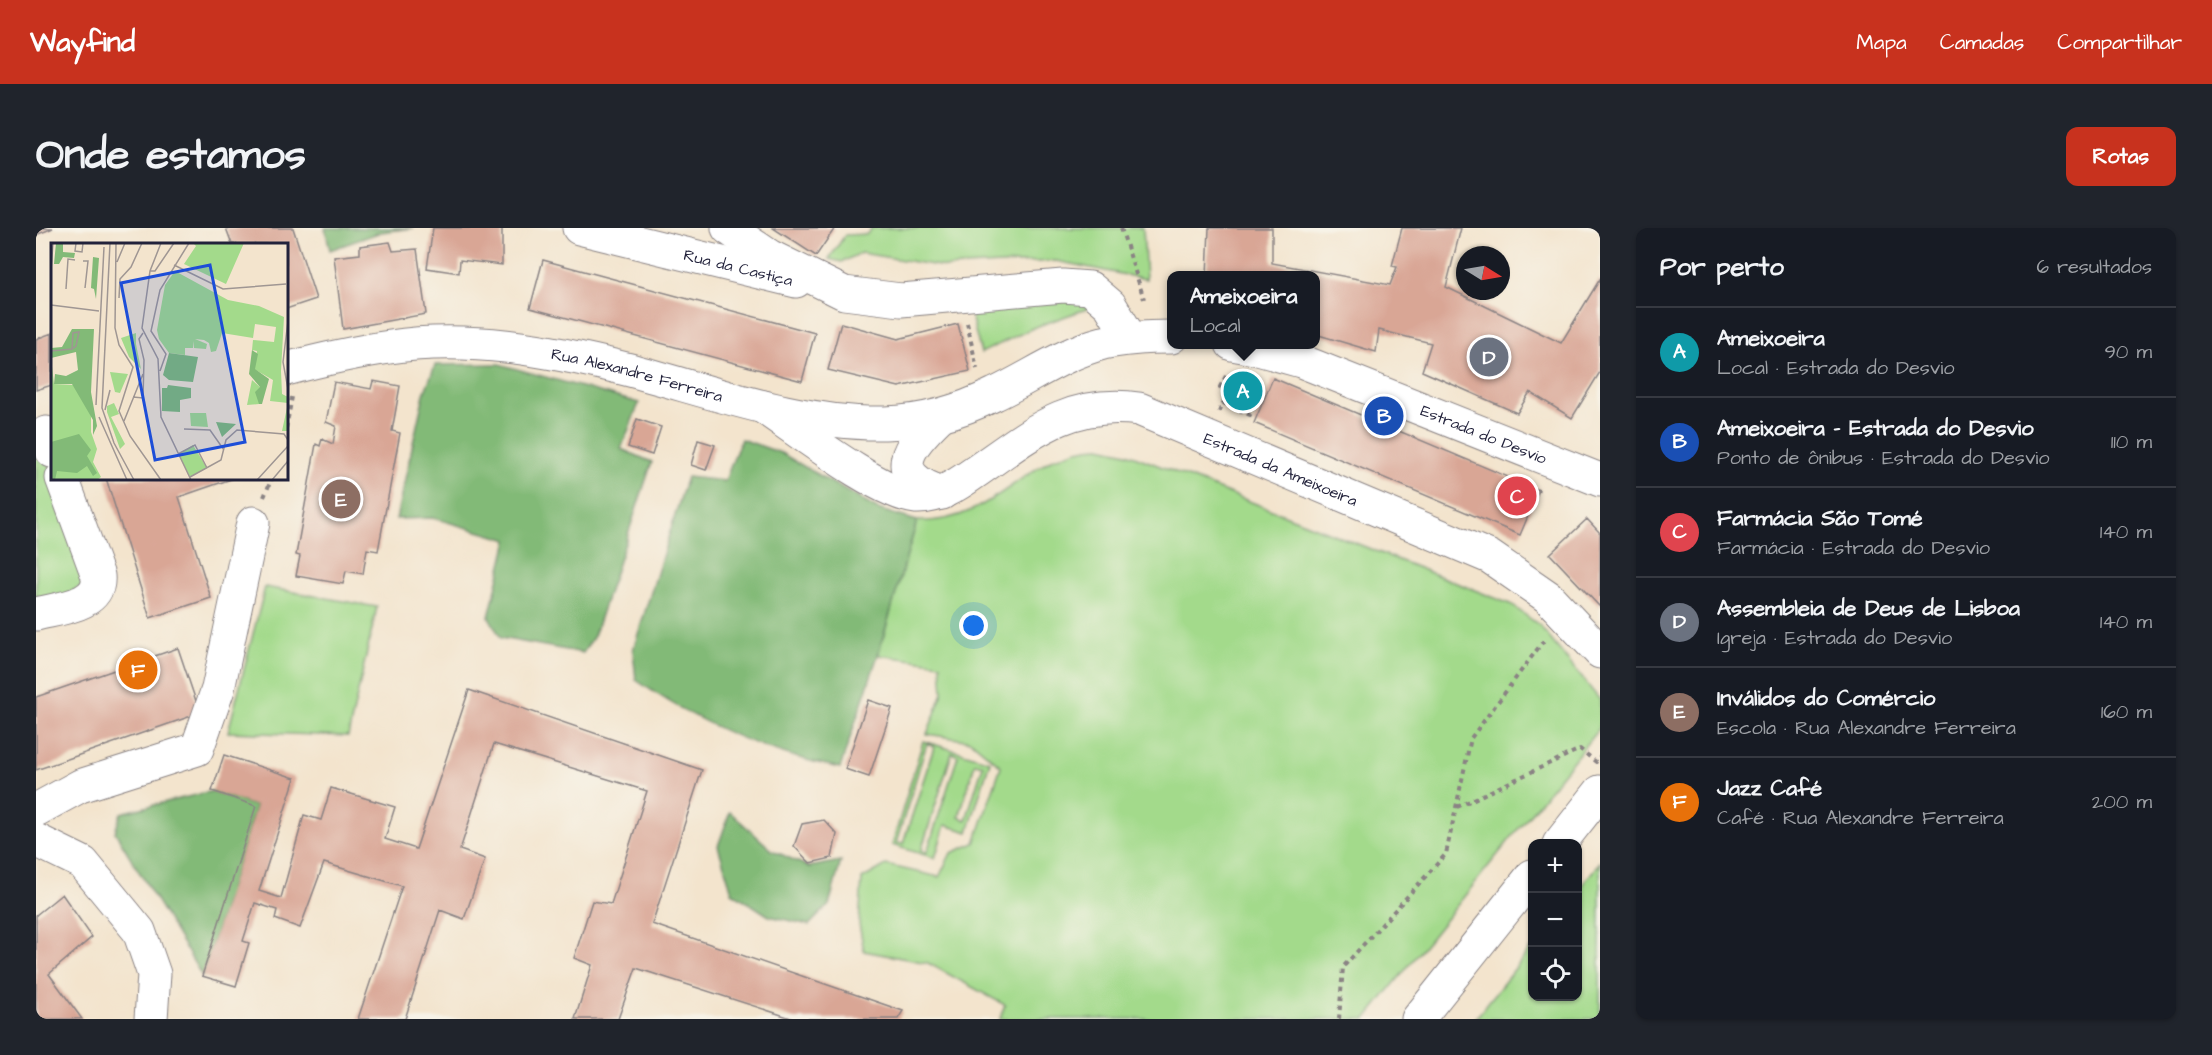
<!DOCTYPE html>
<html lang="pt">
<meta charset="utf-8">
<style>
body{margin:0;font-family:"Architects Daughter",sans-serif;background:#20242c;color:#f1f3f6}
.controls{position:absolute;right:18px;bottom:18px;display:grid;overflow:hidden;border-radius:12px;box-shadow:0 2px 4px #0004}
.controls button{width:54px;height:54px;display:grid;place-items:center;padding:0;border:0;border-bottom:2px solid #363941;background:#171b24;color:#f1f3f6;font:30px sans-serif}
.compass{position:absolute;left:1420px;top:18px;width:54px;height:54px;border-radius:50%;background:#171b24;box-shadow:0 2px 4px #0004;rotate:101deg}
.you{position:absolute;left:938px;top:398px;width:21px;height:21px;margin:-15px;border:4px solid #fff;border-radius:50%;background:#1a73e8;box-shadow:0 0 0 9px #1a73e833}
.badge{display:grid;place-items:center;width:39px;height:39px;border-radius:50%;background:#c8321e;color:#fff;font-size:20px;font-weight:700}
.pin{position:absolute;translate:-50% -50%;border:3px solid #fff;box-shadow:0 2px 6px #0006}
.popup{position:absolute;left:1131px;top:43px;width:153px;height:78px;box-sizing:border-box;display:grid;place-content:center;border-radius:12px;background:#171b24;filter:drop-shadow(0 2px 4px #0005);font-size:20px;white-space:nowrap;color:#9ea1a6}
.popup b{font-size:22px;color:#f1f3f6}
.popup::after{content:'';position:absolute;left:50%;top:100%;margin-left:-12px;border:12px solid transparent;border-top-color:#171b24}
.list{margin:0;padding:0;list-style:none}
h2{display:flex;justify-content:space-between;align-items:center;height:78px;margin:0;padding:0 24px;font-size:26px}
h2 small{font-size:20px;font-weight:400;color:#9ea1a6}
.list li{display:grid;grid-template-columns:39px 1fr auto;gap:18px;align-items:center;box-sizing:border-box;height:90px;padding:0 24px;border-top:2px solid #363941}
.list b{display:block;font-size:22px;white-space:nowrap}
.list p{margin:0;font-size:20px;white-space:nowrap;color:#9ea1a6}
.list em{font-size:20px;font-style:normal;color:#9ea1a6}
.icon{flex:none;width:33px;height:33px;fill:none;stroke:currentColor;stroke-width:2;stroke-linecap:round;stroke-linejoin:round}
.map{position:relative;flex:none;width:1564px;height:791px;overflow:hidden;border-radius:12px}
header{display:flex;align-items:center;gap:36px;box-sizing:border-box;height:84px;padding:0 30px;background:#c8321e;color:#fff}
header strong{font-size:28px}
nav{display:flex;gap:33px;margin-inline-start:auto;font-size:21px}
.intro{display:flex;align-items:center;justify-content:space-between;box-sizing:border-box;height:144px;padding:0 36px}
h1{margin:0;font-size:42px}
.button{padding:15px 27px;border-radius:12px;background:#c8321e;color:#fff;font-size:21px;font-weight:700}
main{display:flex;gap:36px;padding:0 36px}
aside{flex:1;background:#171b24;border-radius:12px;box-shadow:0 2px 4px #0004}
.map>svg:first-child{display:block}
.green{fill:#a3da8b;stroke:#627e63;stroke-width:1.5;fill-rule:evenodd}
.forest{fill:#82ba77;stroke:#526e59;stroke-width:1.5}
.building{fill:#d9a695}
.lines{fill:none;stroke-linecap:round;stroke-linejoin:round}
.minor-casing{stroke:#8a8384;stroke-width:35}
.path{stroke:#8a8384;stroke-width:4;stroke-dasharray:4.5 4.5;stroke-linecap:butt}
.minor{stroke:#fff;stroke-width:33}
.labels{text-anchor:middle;stroke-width:6;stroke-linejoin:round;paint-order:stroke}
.street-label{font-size:16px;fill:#22223b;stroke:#f7f3e8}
.inset-road{fill:none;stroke:#9f9693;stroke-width:1.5}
.view{fill:#1d4ed8;fill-opacity:0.15;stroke:#1d4ed8;stroke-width:3}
.inset-edge{fill:none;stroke:#22223b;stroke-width:3}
</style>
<header>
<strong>Wayfind</strong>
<nav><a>Mapa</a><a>Camadas</a><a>Compartilhar</a></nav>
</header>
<div class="intro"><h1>Onde estamos</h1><a class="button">Rotas</a></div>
<main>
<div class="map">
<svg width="1564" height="791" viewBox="0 0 1564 791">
<rect width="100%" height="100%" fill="#f7f3e8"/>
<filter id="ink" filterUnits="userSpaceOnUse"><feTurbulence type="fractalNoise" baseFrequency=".0167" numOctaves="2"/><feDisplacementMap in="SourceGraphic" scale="12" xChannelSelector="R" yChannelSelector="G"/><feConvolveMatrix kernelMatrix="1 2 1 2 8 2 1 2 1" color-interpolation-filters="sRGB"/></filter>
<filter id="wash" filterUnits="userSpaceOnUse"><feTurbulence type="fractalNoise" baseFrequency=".008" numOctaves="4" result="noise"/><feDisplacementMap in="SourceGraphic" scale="24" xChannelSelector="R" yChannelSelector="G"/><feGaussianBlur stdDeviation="1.35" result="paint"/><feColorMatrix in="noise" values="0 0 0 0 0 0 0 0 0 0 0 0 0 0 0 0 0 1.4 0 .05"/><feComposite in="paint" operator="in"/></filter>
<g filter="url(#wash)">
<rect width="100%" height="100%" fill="#f3e4cd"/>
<!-- green -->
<path class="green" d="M836 0H1107L1110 51 1020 33 909 39 825 25 806 34 793 31 809 7 831 6Z
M1042 72 1053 80 999 99 945 125 934 84 964 76Z
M0 208 62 348 0 386Z
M1064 219 1091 225 1474 376 1503 397 1564 472V499L1330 791H964L969 777 892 735 828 723 823 696 826 651 850 637 903 649 915 625 939 615 965 538 935 513 891 506 907 465 905 436 842 427 881 293C961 297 992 220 1064 219Z
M229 359 341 379 312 508 192 504Z
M887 513 954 533 932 604 909 597 899 630 856 617ZM891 515 898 519 867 616 860 615ZM916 525 922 528 891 624 885 623ZM939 535 947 537 930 592 923 589Z
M1564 634V791H1439L1496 719V768H1542V662Z"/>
<!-- forest -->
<path class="forest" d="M289 0H377L345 4 294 22Z
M463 136 603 175 585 221 616 234 558 408 547 425 465 410 453 389 472 312 398 290 360 291 388 166 399 137Z
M705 211 745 225 841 281 881 293 842 427 804 540C731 525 661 495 600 452L597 422 651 249 689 253Z
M176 563 220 578 166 748 79 604 85 585Z
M694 584 736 622 773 639 805 633 793 677 773 697 733 688 696 664 682 618Z"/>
<g id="blocks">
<!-- building -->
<path class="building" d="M0 0H17L0 7Z
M190 0H257L280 71 250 81V16H196Z
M397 0H466V37L424 32 423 45 391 40Z
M737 0H799L780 28Z
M1173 0H1236V35L1354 57 1361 39 1356 38 1366 0H1425L1410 59 1525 115 1564 51V144L1536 190 1494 164 1481 185 1386 143 1395 115 1343 102 1340 124 1279 106V48H1171Z
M354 14 357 23 381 21 390 86 307 101 298 29 324 26V18Z
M507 32 779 105 766 153 494 80Z
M805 95 862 111 922 96 934 143 863 159 792 142Z
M16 105V157L0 162V111Z
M1237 150 1503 262 1484 307 1218 195Z
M337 153 364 158 356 203 364 205 342 323 331 321 327 346 310 343 307 356 260 348 264 328 260 327 280 216 284 218 286 211 297 216 300 198 290 194 298 154 335 161Z
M601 191 625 199 616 227 592 219Z
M662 212 679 217 670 242 655 237Z
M70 250H198L143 269 175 370 114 390Z
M1551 291 1564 305V379L1514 326Z
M142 420 164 485 0 542V469Z
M433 462 666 542 616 696 867 783 862 791H758L600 740 582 791H539L556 737 538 730 556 673 575 676 611 563 458 516 424 622 449 631 428 691 404 682 369 791H322L366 658 288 635 264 700 239 691 241 682 219 675 207 713 213 715 200 758 166 748 220 578 176 563 188 527 259 550 223 663 245 670 268 587 285 592 295 560 359 579 349 611 380 621Z
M832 472 856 480 833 549 809 541Z
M788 592 801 606 796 630 774 635 758 618 766 596Z
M26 666 56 709 13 746 46 791H0V687Z"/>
</g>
</g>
<g filter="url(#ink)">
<use href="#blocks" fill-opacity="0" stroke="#8a8384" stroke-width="1.5"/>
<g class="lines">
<defs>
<g id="minor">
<path id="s1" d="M543 0 760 53"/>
<path d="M692 0 733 28 808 65 865 72 1027 58 1054 60 1074 77 1094 110"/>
<path id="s2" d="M1196 116 1218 120 1265 133 1564 252"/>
<path id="s3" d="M250 141C284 132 319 124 354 119 431 107 514 122 590 141 671 162 764 197 849 195 887 194 925 183 959 166 995 149 1028 125 1067 115 1089 110 1112 109 1135 109"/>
<path id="s4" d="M727 179C760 201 844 266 880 269 902 270 921 257 938 245 993 207 1032 171 1103 181L1454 329 1512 369 1564 424"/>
<path d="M903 189C872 219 849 246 906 265"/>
<path d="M10 205 16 223"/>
<path d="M0 386C23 380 65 378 62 348L26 250"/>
<path d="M0 582 44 558 161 521 182 461 217 295"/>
<path d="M0 612 47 635 103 703 118 746 115 791"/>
<path d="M1523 616 1564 564"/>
<path d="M1382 791 1496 648"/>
</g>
</defs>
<!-- minor casing -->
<use href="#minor" class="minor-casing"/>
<!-- path -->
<path class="path" d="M1085 0 1108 71
M931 95 941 141
M1183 184 1187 175 1214 187 1219 175 1184 159 1191 146
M250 200 256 169
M228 269 236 250
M1421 579 1544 521 1560 534 1564 529
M1303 791 1307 739 1410 626 1435 510 1509 411"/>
<!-- minor -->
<use href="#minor" class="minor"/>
</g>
</g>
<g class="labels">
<!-- street labels -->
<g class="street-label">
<text dy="6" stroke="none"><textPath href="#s1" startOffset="164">Rua da Castiça</textPath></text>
<text dy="6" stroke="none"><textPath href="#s3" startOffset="357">Rua Alexandre Ferreira</textPath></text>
<text dy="6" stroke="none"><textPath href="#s2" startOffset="268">Estrada do Desvio</textPath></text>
<text dy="6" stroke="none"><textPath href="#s4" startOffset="579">Estrada da Ameixoeira</textPath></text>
</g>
</g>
<!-- overview -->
<g transform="translate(15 15)">
<rect width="237" height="237" fill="#f3e4cd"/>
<path d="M142 0H193L175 41 133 21 145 3ZM124 28 177 57 208 63 233 74 230 128 231 151 237 154V188H231L237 160 219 158 222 137 203 126 206 108 201 107 202 97 223 99 225 84 204 81 202 95 171 90 165 108 160 109 158 100 153 97 144 96 156 101 155 106 143 105V98L142 105H134V112L118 110 108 96 106 87 114 42ZM85 90V101L90 126 78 114 70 95ZM0 115 3 141 23 142 40 155V189L46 206 42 219 50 234 46 237H0ZM59 129 77 131 69 150 64 149ZM201 137 209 144 208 161 196 162ZM63 160 68 171 60 174 74 201 69 206 56 169V163ZM139 170H155L157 184 140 183ZM142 202 156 225 139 234 127 211Z" fill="#a3da8b"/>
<path d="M5 0H12V9L24 10 23 15 12 14 8 21H3ZM42 14 48 15 45 56 43 46 40 45ZM21 86H43L40 149 46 183 42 192V177L21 141H3L4 131 15 133 27 127 25 109 0 115V105L11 104ZM201 107 207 111 204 126 218 136 211 161H208L204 149 209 144 198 131ZM118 110 147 114 142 139 118 137 112 132ZM117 142 140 145V155L129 157V169L111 168V145H116ZM165 179 185 181 171 194ZM28 191 40 207 36 213 46 230 42 233 36 223 26 230 6 228 4 237H0V199Z" fill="#82ba77"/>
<path class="inset-road" d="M25 0 24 8 31 9 32 0M59 0 51 165 63 200 83 237M65 0 64 85 68 102 82 124 68 168 79 193 110 237M110 0 99 28 91 85 107 116 110 174 140 237M32 18H37L34 45M66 19 74 0M123 22 172 46 235 41M0 27 2 0M99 28H104L123 0M15 46 17 16 24 17M68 55 69 36 80 24 91 0M0 62 48 68M237 78 232 119 237 146M0 108 21 106 25 103 28 89 22 90 21 106M109 128 115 111 100 88 109 47 138 0M82 154 92 155 93 117 88 96 92 90M45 162 53 4M54 167 59 147M48 174 76 237M73 178 92 131M133 186 159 187 173 207M127 211 144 202 156 225M139 234 170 217 175 197 186 187 233 191 237 197M206 237 237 203M221 237 237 218"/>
<path class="view" d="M159 22 194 199 104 217 70 40Z"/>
<rect width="237" height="237" class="inset-edge"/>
</g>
</svg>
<div class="controls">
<button>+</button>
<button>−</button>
<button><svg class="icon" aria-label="locate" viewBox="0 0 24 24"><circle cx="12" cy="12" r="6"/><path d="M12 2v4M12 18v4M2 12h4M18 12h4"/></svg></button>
</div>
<svg class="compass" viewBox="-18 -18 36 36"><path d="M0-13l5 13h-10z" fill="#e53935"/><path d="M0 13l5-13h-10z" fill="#9ea1a6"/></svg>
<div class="you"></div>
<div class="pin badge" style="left:1207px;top:163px;background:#0f9aa8">A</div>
<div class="popup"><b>Ameixoeira</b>Local</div>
<div class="pin badge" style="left:1348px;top:188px;background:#1a4fb4">B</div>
<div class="pin badge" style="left:1481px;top:268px;background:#e0444e">C</div>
<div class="pin badge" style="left:1453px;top:129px;background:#6b7280">D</div>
<div class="pin badge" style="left:305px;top:271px;background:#8d6e63">E</div>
<div class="pin badge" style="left:102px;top:442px;background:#e8710a">F</div>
</div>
<aside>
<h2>Por perto<small>6 resultados</small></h2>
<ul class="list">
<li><span class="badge" style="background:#0f9aa8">A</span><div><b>Ameixoeira</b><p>Local · Estrada do Desvio</p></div><em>90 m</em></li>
<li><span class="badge" style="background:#1a4fb4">B</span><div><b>Ameixoeira - Estrada do Desvio</b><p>Ponto de ônibus · Estrada do Desvio</p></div><em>110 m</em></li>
<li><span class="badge" style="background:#e0444e">C</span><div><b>Farmácia São Tomé</b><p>Farmácia · Estrada do Desvio</p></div><em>140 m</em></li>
<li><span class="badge" style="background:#6b7280">D</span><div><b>Assembleia de Deus de Lisboa</b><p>Igreja · Estrada do Desvio</p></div><em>140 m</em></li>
<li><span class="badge" style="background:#8d6e63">E</span><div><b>Inválidos do Comércio</b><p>Escola · Rua Alexandre Ferreira</p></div><em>160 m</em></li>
<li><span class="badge" style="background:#e8710a">F</span><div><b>Jazz Café</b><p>Café · Rua Alexandre Ferreira</p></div><em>200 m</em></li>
</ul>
</aside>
</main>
